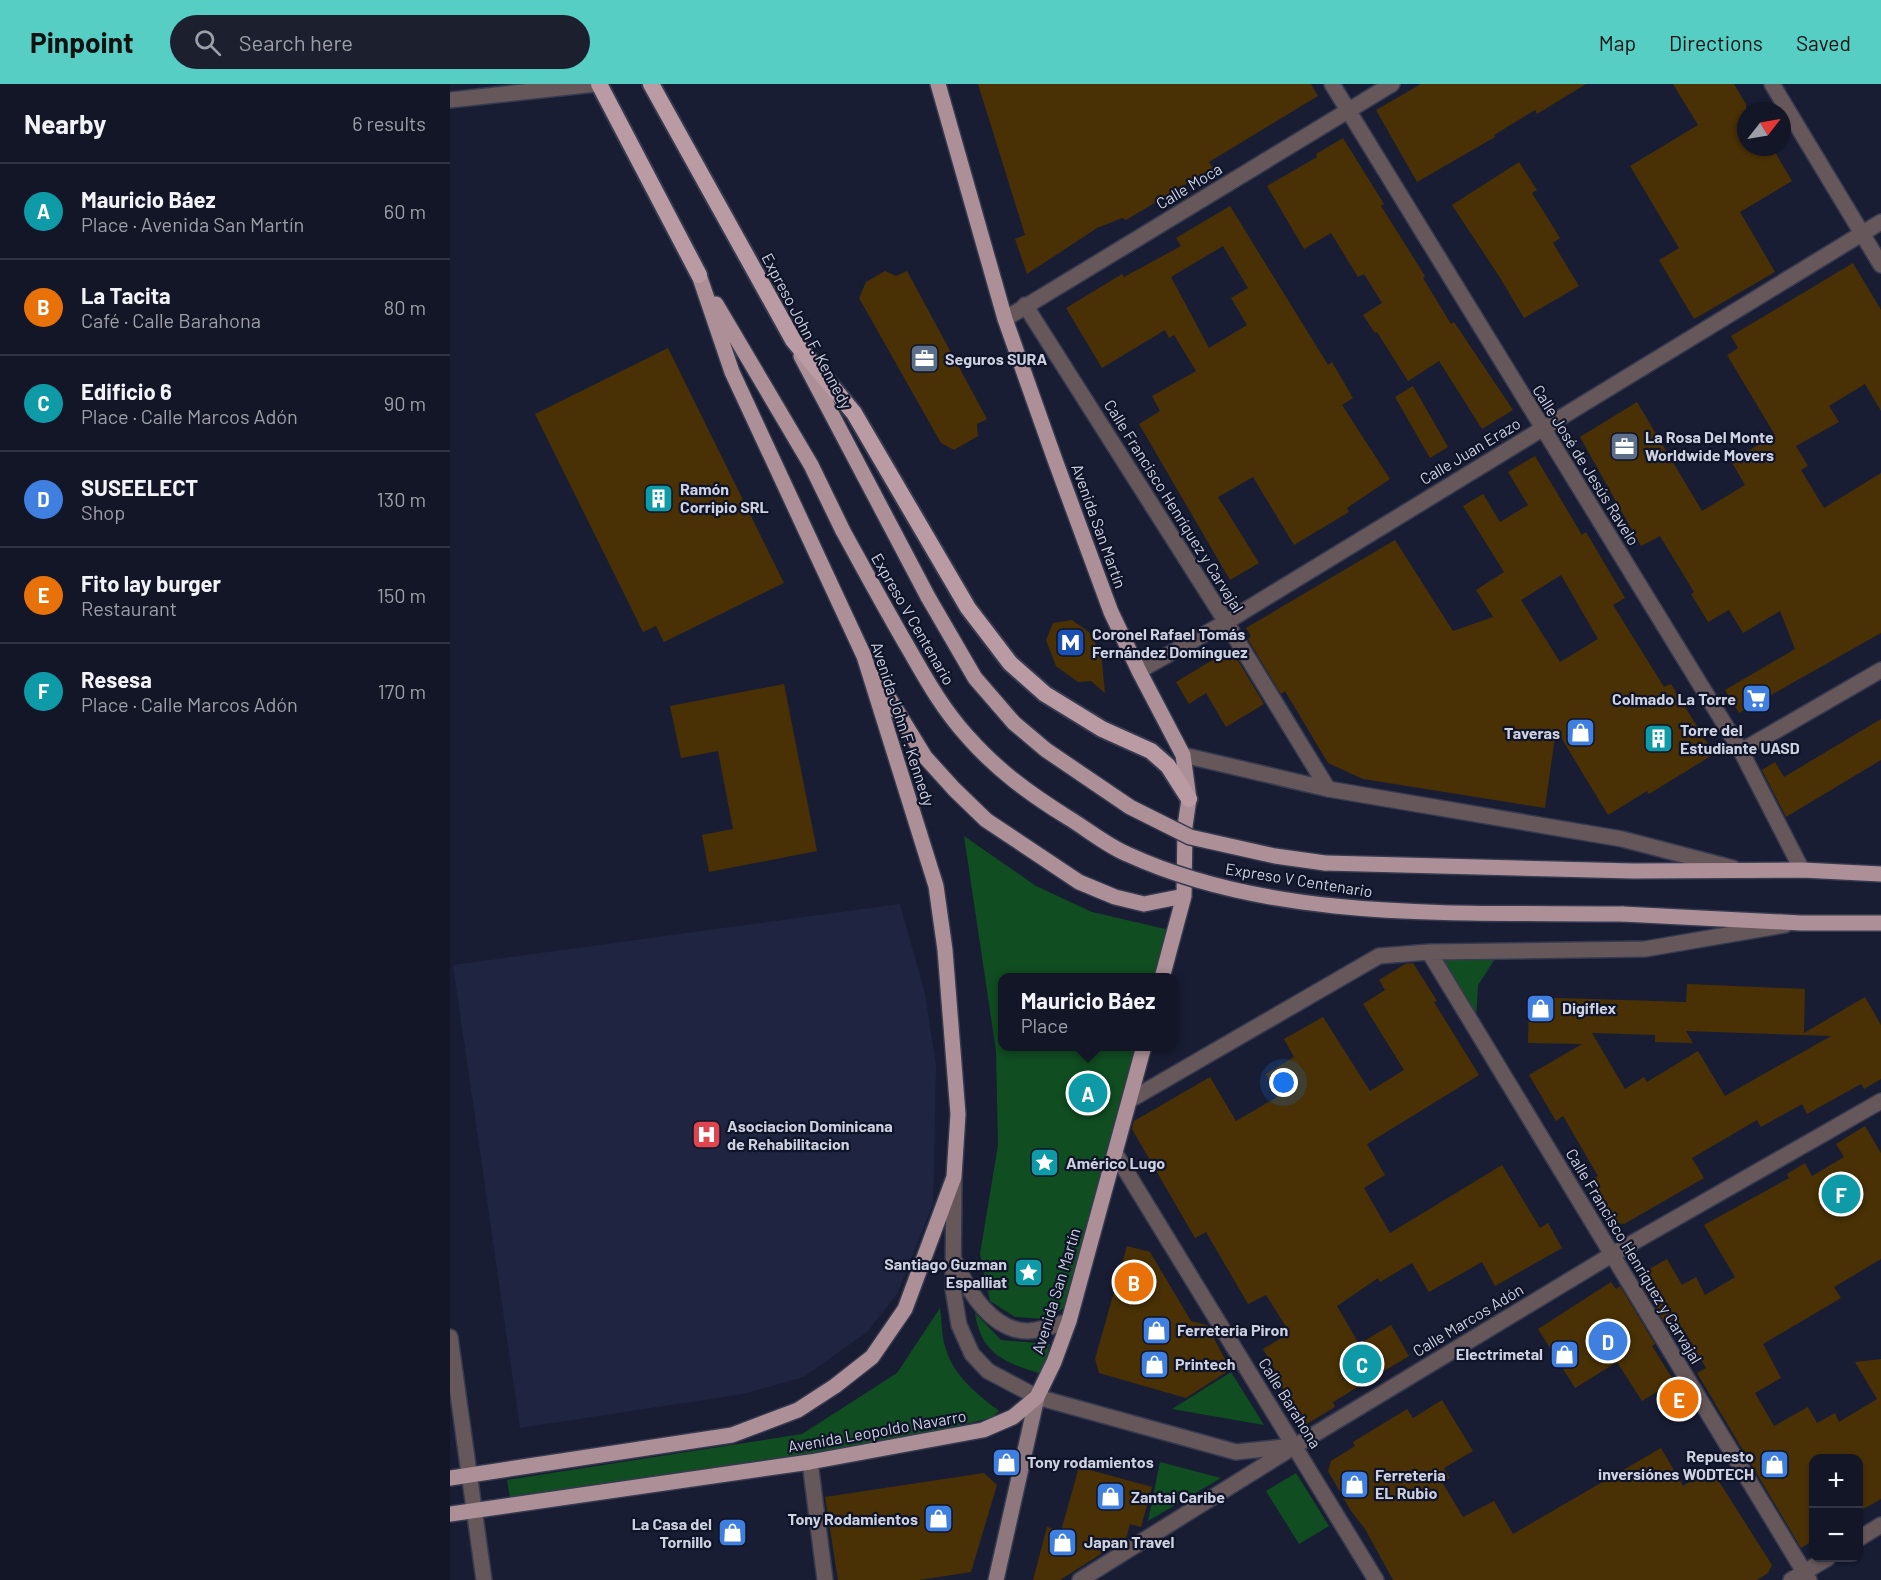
<!DOCTYPE html>
<meta charset="utf-8">
<style>
body{margin:0;font-family:Barlow,sans-serif;background:#1c1f2e;color:#f1f3f6}
.controls{position:absolute;right:18px;bottom:18px;display:grid;overflow:hidden;border-radius:12px;box-shadow:0 2px 4px #0004}
.controls button{width:54px;height:54px;display:grid;place-items:center;padding:0;border:0;border-bottom:2px solid #323543;background:#131626;color:#f1f3f6;font:30px sans-serif}
.compass{position:absolute;left:1287px;top:18px;width:54px;height:54px;border-radius:50%;background:#131626;box-shadow:0 2px 4px #0004;rotate:59deg}
.you{position:absolute;left:834px;top:999px;width:21px;height:21px;margin:-15px;border:4px solid #fff;border-radius:50%;background:#1a73e8;box-shadow:0 0 0 9px #1a73e833}
.badge{display:grid;place-items:center;width:39px;height:39px;border-radius:50%;background:#56cec3;color:#fff;font-size:20px;font-weight:700}
.pin{position:absolute;translate:-50% -50%;border:3px solid #fff;box-shadow:0 2px 6px #0006}
.popup{position:absolute;left:548px;top:889px;width:180px;height:78px;box-sizing:border-box;display:grid;place-content:center;border-radius:12px;background:#131626;filter:drop-shadow(0 2px 4px #0005);font-size:20px;white-space:nowrap;color:#9d9fa7}
.popup b{font-size:22px;color:#f1f3f6}
.popup::after{content:'';position:absolute;left:50%;top:100%;margin-left:-12px;border:12px solid transparent;border-top-color:#131626}
.list{margin:0;padding:0;list-style:none}
h2{display:flex;justify-content:space-between;align-items:center;height:78px;margin:0;padding:0 24px;font-size:26px}
h2 small{font-size:20px;font-weight:400;color:#9d9fa7}
.list li{display:grid;grid-template-columns:39px 1fr auto;gap:18px;align-items:center;box-sizing:border-box;height:96px;padding:0 24px;border-top:2px solid #323543}
.list b{display:block;font-size:22px;white-space:nowrap}
.list p{margin:0;font-size:20px;white-space:nowrap;color:#9d9fa7}
.list em{font-size:20px;font-style:normal;color:#9d9fa7}
.icon{flex:none;width:33px;height:33px;fill:none;stroke:currentColor;stroke-width:2;stroke-linecap:round;stroke-linejoin:round}
.map{position:relative;flex:none;width:1431px;height:1496px;overflow:hidden}
header{display:flex;align-items:center;gap:36px;box-sizing:border-box;height:84px;padding:0 30px;background:#56cec3;color:#111}
header strong{font-size:28px}
nav{display:flex;gap:33px;margin-inline-start:auto;font-size:21px}
.search{width:420px;height:54px;background:#1c1f2e;display:flex;align-items:center;gap:15px;box-sizing:border-box;padding:0 21px;border-radius:33px;color:#9d9fa7;font-size:22px}
main{display:flex}
aside{flex:1;background:#131626}
.map>svg:first-child{display:block}
.built{fill:#1f2541}
.green{fill:#104d21}
.building{fill:#493105;fill-rule:evenodd}
.lines{fill:none;stroke-linecap:round;stroke-linejoin:round}
.minor-casing{stroke:#363a4f;stroke-width:18}
.tertiary-casing{stroke:#363a4f;stroke-width:18}
.secondary-casing{stroke:#363a4f;stroke-width:18}
.primary-casing{stroke:#363a4f;stroke-width:18}
.trunk-casing{stroke:#363a4f;stroke-width:20}
.minor{stroke:#66575b;stroke-width:15}
.tertiary{stroke:#66575b;stroke-width:15}
.secondary{stroke:#8e777d;stroke-width:15}
.primary{stroke:#ad9097;stroke-width:15}
.trunk{stroke:#bb9ba3;stroke-width:16}
.primary-bridge-casing{stroke:#363a4f;stroke-width:18;stroke-linecap:butt}
.primary-bridge{stroke:#ad9097;stroke-width:15}
.labels{text-anchor:middle;stroke-width:4.5;stroke-linejoin:round;paint-order:stroke}
.street-label{font-size:16px;fill:#cdd1e0;stroke:#101429}
.poi-label{font-size:16px;font-weight:bold;fill:#cdd1e0;stroke:#101429;text-anchor:start}
</style>
<header>
<strong>Pinpoint</strong>
<div class="search"><svg class="icon" aria-label="search" viewBox="0 0 24 24"><circle cx="10" cy="10" r="6"/><path d="M15 15l6 6"/></svg>Search here</div>
<nav><a>Map</a><a>Directions</a><a>Saved</a></nav>
</header>
<main>
<aside>
<h2>Nearby<small>6 results</small></h2>
<ul class="list">
<li><span class="badge" style="background:#0f9aa8">A</span><div><b>Mauricio Báez</b><p>Place · Avenida San Martín</p></div><em>60 m</em></li>
<li><span class="badge" style="background:#e8710a">B</span><div><b>La Tacita</b><p>Café · Calle Barahona</p></div><em>80 m</em></li>
<li><span class="badge" style="background:#0f9aa8">C</span><div><b>Edificio 6</b><p>Place · Calle Marcos Adón</p></div><em>90 m</em></li>
<li><span class="badge" style="background:#3f7fe0">D</span><div><b>SUSEELECT</b><p>Shop</p></div><em>130 m</em></li>
<li><span class="badge" style="background:#e8710a">E</span><div><b>Fito lay burger</b><p>Restaurant</p></div><em>150 m</em></li>
<li><span class="badge" style="background:#0f9aa8">F</span><div><b>Resesa</b><p>Place · Calle Marcos Adón</p></div><em>170 m</em></li>
</ul>
</aside>
<div class="map">
<svg width="1431" height="1496" viewBox="0 0 1431 1496">
<rect width="100%" height="100%" fill="#191d33"/>
<!-- built -->
<path class="built" d="M450 820 475 910 486 982 483 1120 447 1210 417 1248 354 1293 293 1310 70 1344 3 881Z"/>
<!-- green -->
<path class="green" d="M514 752 586 802 642 828 724 847 710 893 552 894V962L690 963 616 1223 595 1235 565 1233 540 1217 530 1170 548 1061 546 967Z
M991 875H1045L1028 901 1026 935Z
M490 1224C492 1236 491 1250 495 1262 502 1291 527 1310 549 1327L541 1334 362 1375 62 1425 57 1396 352 1350 447 1289Z
M525 1229 551 1256 600 1260 592 1290C555 1279 531 1270 525 1229Z
M781 1288 814 1341 722 1325Z
M710 1378 771 1394 698 1437Z
M846 1389 879 1442 849 1460 816 1407Z"/>
<!-- building -->
<path class="building" d="M528 0H861L868 12 759 78 763 84 676 136 672 134 647 144 577 190 565 155 575 151Z
M971 0H1136L1087 30 1085 26 1044 51 1045 53 967 98 926 26Z
M1223 0H1284L1296 20V63H1322L1342 97 1290 128 1325 188 1244 235 1209 176 1229 164 1180 82 1248 41Z
M893 54 934 120 931 122 975 192 973 194 1001 240 1004 238 1063 326 1032 345 989 277 958 297 927 248 925 249 913 231 932 219 914 190 908 193 881 149 854 165 817 102 867 73 866 70Z
M1069 78 1087 106 1082 109 1110 154 1103 159 1129 202 1074 234 1049 192 1002 121Z
M780 122 878 281 882 278 903 314 892 321 940 395 897 424 899 428 844 461 803 393 768 413 809 479 780 496 689 340 710 327 702 312 746 287 724 251 719 254 715 246 652 284 616 224 672 190 674 193 731 162 726 154ZM773 162 798 204 781 214 797 241 759 264 721 193Z
M1403 179 1431 226V327L1415 300 1379 322 1389 338 1346 362 1358 382 1351 386 1374 424 1431 389V549L1289 629 1275 606 1345 565 1330 527 1293 549 1279 526 1258 538 1241 510 1244 508 1210 452 1191 462 1130 353 1187 318 1252 427 1295 401 1281 377 1325 351 1277 271 1288 264 1281 252Z
M435 187 446 192 457 187 537 335 527 340 528 352 504 366 491 359 409 214 416 198Z
M218 264 334 499 214 558 206 542 193 548 85 330Z
M963 302 998 363 980 374 945 313Z
M1085 372 1132 451 1136 448 1175 514 1163 521 1214 603 1221 600 1264 670 1199 710 1197 707 1158 731 1106 645 1095 724 913 695 878 679 835 607 831 610 798 555 801 552 796 544 945 456 1003 547 1043 533 1026 506 1054 488 1013 422 1033 410 1050 438 1078 421 1058 388ZM1111 491 1148 555 1110 578 1071 516Z
M622 536 639 548 651 569 655 609 641 597 628 598 606 582 596 556 603 539Z
M781 565 814 620 776 643 756 609 739 620 726 598Z
M334 600 367 767 259 788 252 751 283 745 268 667 231 674 220 622Z
M1431 635V676L1336 733 1312 686 1325 678 1334 693Z
M963 879 987 917 984 918 1029 991 917 1060 935 1091 914 1104 940 1149 1052 1081 1090 1144 1098 1139 1112 1164 1045 1202 1032 1178 979 1208 962 1179 930 1198 928 1194 887 1222 909 1260 941 1241 959 1272 883 1318 885 1323 855 1341 829 1298 833 1300 813 1265 840 1249 816 1211 798 1220 756 1148 745 1154 682 1045 684 1037 760 993 786 1037 827 1013 816 990 844 973 834 955 873 933 920 1007 954 986 913 920 935 906 929 896 955 880Z
M1237 900 1355 905 1354 949 1415 913 1431 941V995L1414 1005 1411 1000 1357 1030 1352 1020 1311 1043 1307 1036 1242 1074 1254 1094 1174 1140 1163 1138 1139 1098 1148 1092 1113 1032 1106 1037 1079 991 1132 960 1078 959 1079 913 1236 918ZM1236 947 1350 951 1381 952 1275 1012 1248 967 1197 998 1194 993 1175 1005 1142 949 1205 951V958L1243 959Z
M1415 1042 1431 1069V1175L1384 1203 1391 1214 1313 1260 1331 1294 1305 1309 1324 1342 1358 1323 1367 1339 1385 1329 1389 1338 1427 1315 1405 1278 1431 1275V1415L1408 1428V1374H1364V1456L1351 1464 1247 1289 1256 1284 1232 1243 1221 1250 1187 1192 1217 1175 1232 1201 1246 1193 1255 1211 1285 1193 1254 1141 1339 1094 1337 1090 1355 1079 1362 1092 1394 1073 1386 1060Z
M677 1162 700 1168 741 1237 757 1241 778 1281V1287L736 1314 649 1289 645 1275Z
M1161 1198 1166 1205 1170 1202 1205 1260 1202 1262 1224 1297 1192 1317 1167 1278 1125 1304 1088 1245Z
M992 1316 1023 1367 994 1384 1000 1394 992 1398 1013 1433 1044 1417 1063 1450 1211 1364 1233 1402 1261 1385 1322 1481 1318 1489 1307 1496H943L915 1445 901 1427 878 1387 881 1377 905 1362 903 1358 957 1325 963 1334Z
M629 1383 702 1403 691 1443 680 1440 676 1454 610 1496H583L597 1443 611 1447Z
M534 1389 547 1401 521 1488 469 1496H388L375 1413Z"/>
<g class="lines">
<defs>
<path id="minor" d="M882 0 1291 667 1352 786
M1322 0 1431 181
M0 16 146 0
M575 221 776 538 878 705
M555 235 942 0
M689 587 776 538 1431 138
M1291 667 1431 586
M979 868 1359 1496
M680 1016 929 872 979 868 1195 865 1335 841
M665 1069 926 1496
M504 1096 503 1205 509 1241 522 1270 538 1287 587 1313 786 1368 843 1362
M506 1179C518 1207 542 1247 578 1247 592 1246 606 1241 619 1237
M0 1253 34 1496
M360 1378 375 1496
M1408 1455 1431 1441
M630 1496 845 1362 1163 1170 1431 1017
M1341 1496 1378 1474"/>
<path id="tertiary" d="M733 671 878 705 1172 755 1283 784"/>
<path id="secondary" d="M546 1496 587 1313"/>
<path id="primary" d="M488 0 555 235 605 376 661 528 689 587 733 671 739 715 735 742 734 812 712 894
M266 220 361 381 393 447
M351 272 478 513
M426 593 475 673 504 705 536 736 629 798 665 813 694 820 734 812
M875 779 1183 787 1352 786 1431 790
M1172 830 1351 839H1431
M0 1394 282 1351 348 1326 385 1302 422 1273 455 1225 504 1093 508 1030 495 866 486 802 414 572 282 288 249 191
M0 1430 360 1378 533 1346 563 1333 587 1313 604 1278 619 1237 694 962"/>
<path id="trunk" d="M149 0 249 191
M201 0 343 256 404 329 518 524 541 554 560 579 595 610 652 645 701 667 718 682 739 715"/>
</defs>
<!-- minor casing -->
<use href="#minor" class="minor-casing"/>
<!-- tertiary casing -->
<use href="#tertiary" class="tertiary-casing"/>
<!-- secondary casing -->
<use href="#secondary" class="secondary-casing"/>
<!-- primary casing -->
<use href="#primary" class="primary-casing"/>
<!-- trunk casing -->
<use href="#trunk" class="trunk-casing"/>
<!-- minor -->
<use href="#minor" class="minor"/>
<!-- tertiary -->
<use href="#tertiary" class="tertiary"/>
<!-- secondary -->
<use href="#secondary" class="secondary"/>
<!-- primary -->
<use href="#primary" class="primary"/>
<!-- trunk -->
<use href="#trunk" class="trunk"/>
<defs>
<path id="primary-bridge" d="M393 447C415 487 437 528 460 567 477 597 494 627 518 653 547 686 580 710 617 733 637 745 656 761 677 770 827 839 1011 828 1172 830
M478 513 525 594 564 639 596 666 680 723 740 753 825 772 875 779"/>
</defs>
<!-- primary-bridge casing -->
<use href="#primary-bridge" class="primary-bridge-casing"/>
<!-- primary-bridge -->
<use href="#primary-bridge" class="primary-bridge"/>
</g>
<!-- icons -->
<defs>
<symbol id="office-square" viewBox="-11 -11 22 22"><rect x="-9" y="-9" width="18" height="18" rx="4" fill="#5c6f8a" stroke="#101429"/><path d="M-6-3h4V-5.5h4V-3h4V5H-6ZM-1-4.5V-3h2v-1.5ZM-6 0V1H6V0Z" fill="#fff"/></symbol>
<symbol id="building-square" viewBox="-11 -11 22 22"><rect x="-9" y="-9" width="18" height="18" rx="4" fill="#0f9aa8" stroke="#101429"/><path d="M-4-6H4V6H1V3H-1V6H-4ZM-2.5-4.3h1.7v1.8h-1.7ZM.8-4.3h1.7v1.8H.8ZM-2.5-1h1.7V.8h-1.7ZM.8-1h1.7V.8H.8Z" fill="#fff"/></symbol>
<symbol id="metro-square" viewBox="-11 -11 22 22"><rect x="-9" y="-9" width="18" height="18" rx="4" fill="#1a4fb4" stroke="#101429"/><path d="M-5.5 5V-5H-3L0 0L3-5H5.5V5H3V-.5L0 4L-3-.5V5Z" fill="#fff"/></symbol>
<symbol id="supermarket-square" viewBox="-11 -11 22 22"><rect x="-9" y="-9" width="18" height="18" rx="4" fill="#3f7fe0" stroke="#101429"/><path d="M-6-5.5h2.5l.6 2H6L4.5 2H-2.5L-4.4-4H-6ZM-1.5 3.2a1.3 1.3 0 1 0 .1 0ZM3 3.2a1.3 1.3 0 1 0 .1 0Z" fill="#fff"/></symbol>
<symbol id="shop-square" viewBox="-11 -11 22 22"><rect x="-9" y="-9" width="18" height="18" rx="4" fill="#3f7fe0" stroke="#101429"/><path d="M-5-2.5h2.3a2.7 3.5 0 0 1 5.4 0H5L5.5 6h-11ZM-1.5-2.5h3a1.5 2.3 0 0 0-3 0Z" fill="#fff"/></symbol>
<symbol id="hospital-square" viewBox="-11 -11 22 22"><rect x="-9" y="-9" width="18" height="18" rx="4" fill="#e0444e" stroke="#101429"/><path d="M-5-5h3v3.5h4V-5h3V5h-3V1.5h-4V5h-3Z" fill="#fff"/></symbol>
<symbol id="sight-square" viewBox="-11 -11 22 22"><rect x="-9" y="-9" width="18" height="18" rx="4" fill="#0f9aa8" stroke="#101429"/><path d="M0-6L1.8-2.2L6-1.7L2.9 1.2L3.7 5.4L0 3.3L-3.7 5.4L-2.9 1.2L-6-1.7L-1.8-2.2Z" fill="#fff"/></symbol>
</defs>
<g fill-rule="evenodd">
<use href="#office-square" x="458" y="258" width="33" height="33"/>
<use href="#office-square" x="1158" y="346" width="33" height="33"/>
<use href="#building-square" x="192" y="398" width="33" height="33"/>
<use href="#metro-square" x="604" y="542" width="33" height="33"/>
<use href="#supermarket-square" x="1290" y="598" width="33" height="33"/>
<use href="#shop-square" x="1114" y="632" width="33" height="33"/>
<use href="#building-square" x="1192" y="638" width="33" height="33"/>
<use href="#shop-square" x="1074" y="908" width="33" height="33"/>
<use href="#hospital-square" x="240" y="1034" width="33" height="33"/>
<use href="#sight-square" x="578" y="1062" width="33" height="33"/>
<use href="#sight-square" x="562" y="1172" width="33" height="33"/>
<use href="#shop-square" x="690" y="1230" width="33" height="33"/>
<use href="#shop-square" x="1098" y="1254" width="33" height="33"/>
<use href="#shop-square" x="688" y="1264" width="33" height="33"/>
<use href="#shop-square" x="540" y="1362" width="33" height="33"/>
<use href="#shop-square" x="1308" y="1364" width="33" height="33"/>
<use href="#shop-square" x="888" y="1384" width="33" height="33"/>
<use href="#shop-square" x="644" y="1396" width="33" height="33"/>
<use href="#shop-square" x="472" y="1418" width="33" height="33"/>
<use href="#shop-square" x="266" y="1432" width="33" height="33"/>
<use href="#shop-square" x="596" y="1442" width="33" height="33"/>
</g>
<g class="labels">
<!-- street labels -->
<g class="street-label">
<text transform="translate(739 102) rotate(-31)" y="6">Calle Moca</text>
<text transform="translate(357 247) rotate(62)" y="6">Expreso John F. Kennedy</text>
<text transform="translate(1020 367) rotate(-31)" y="6">Calle Juan Erazo</text>
<text transform="translate(1136 381) rotate(58)" y="6">Calle José de Jesús Ravelo</text>
<text transform="translate(724 422) rotate(58)" y="6">Calle Francisco Henríquez y Carvajal</text>
<text transform="translate(649 442) rotate(70)" y="6">Avenida San Martín</text>
<text transform="translate(463 535) rotate(60)" y="6">Expreso V Centenario</text>
<text transform="translate(453 640) rotate(72)" y="6">Avenida John F. Kennedy</text>
<text transform="translate(849 796) rotate(9)" y="6">Expreso V Centenario</text>
<text transform="translate(1184 1172) rotate(59)" y="6">Calle Francisco Henríquez y Carvajal</text>
<text transform="translate(606 1207) rotate(-73)" y="6">Avenida San Martín</text>
<text transform="translate(1018 1236) rotate(-31)" y="6">Calle Marcos Adón</text>
<text transform="translate(840 1319) rotate(58)" y="6">Calle Barahona</text>
<text transform="translate(427 1347) rotate(-10)" y="6">Avenida Leopoldo Navarro</text>
</g>
<!-- poi labels -->
<g class="poi-label">
<text x="495" y="281">Seguros SURA</text>
<text x="1195" y="359">La Rosa Del Monte<tspan x="1195" dy="18">Worldwide Movers</tspan></text>
<text x="230" y="411">Ramón<tspan x="230" dy="18">Corripio SRL</tspan></text>
<text x="642" y="556">Coronel Rafael Tomás<tspan x="642" dy="18">Fernández Domínguez</tspan></text>
<text x="1286" y="621" text-anchor="end">Colmado La Torre</text>
<text x="1230" y="652">Torre del<tspan x="1230" dy="18">Estudiante UASD</tspan></text>
<text x="1110" y="655" text-anchor="end">Taveras</text>
<text x="1112" y="930">Digiflex</text>
<text x="277" y="1048">Asociacion Dominicana<tspan x="277" dy="18">de Rehabilitacion</tspan></text>
<text x="616" y="1085">Américo Lugo</text>
<text x="557" y="1186" text-anchor="end">Santiago Guzman<tspan x="557" dy="18">Espalliat</tspan></text>
<text x="727" y="1252">Ferreteria Piron</text>
<text x="1093" y="1276" text-anchor="end">Electrimetal</text>
<text x="725" y="1286">Printech</text>
<text x="1304" y="1378" text-anchor="end">Repuesto<tspan x="1304" dy="18">inversiónes WODTECH</tspan></text>
<text x="577" y="1384">Tony rodamientos</text>
<text x="925" y="1397">Ferreteria<tspan x="925" dy="18">EL Rubio</tspan></text>
<text x="681" y="1419">Zantai Caribe</text>
<text x="468" y="1441" text-anchor="end">Tony Rodamientos</text>
<text x="262" y="1446" text-anchor="end">La Casa del<tspan x="262" dy="18">Tornillo</tspan></text>
<text x="634" y="1464">Japan Travel</text>
</g>
</g>
</svg>
<div class="controls">
<button>+</button>
<button>−</button>
</div>
<svg class="compass" viewBox="-18 -18 36 36"><path d="M0-13l5 13h-10z" fill="#e53935"/><path d="M0 13l5-13h-10z" fill="#9d9fa7"/></svg>
<div class="you"></div>
<div class="pin badge" style="left:638px;top:1009px;background:#0f9aa8">A</div>
<div class="popup"><b>Mauricio Báez</b>Place</div>
<div class="pin badge" style="left:684px;top:1198px;background:#e8710a">B</div>
<div class="pin badge" style="left:912px;top:1280px;background:#0f9aa8">C</div>
<div class="pin badge" style="left:1158px;top:1257px;background:#3f7fe0">D</div>
<div class="pin badge" style="left:1229px;top:1315px;background:#e8710a">E</div>
<div class="pin badge" style="left:1391px;top:1110px;background:#0f9aa8">F</div>
</div>
</main>
